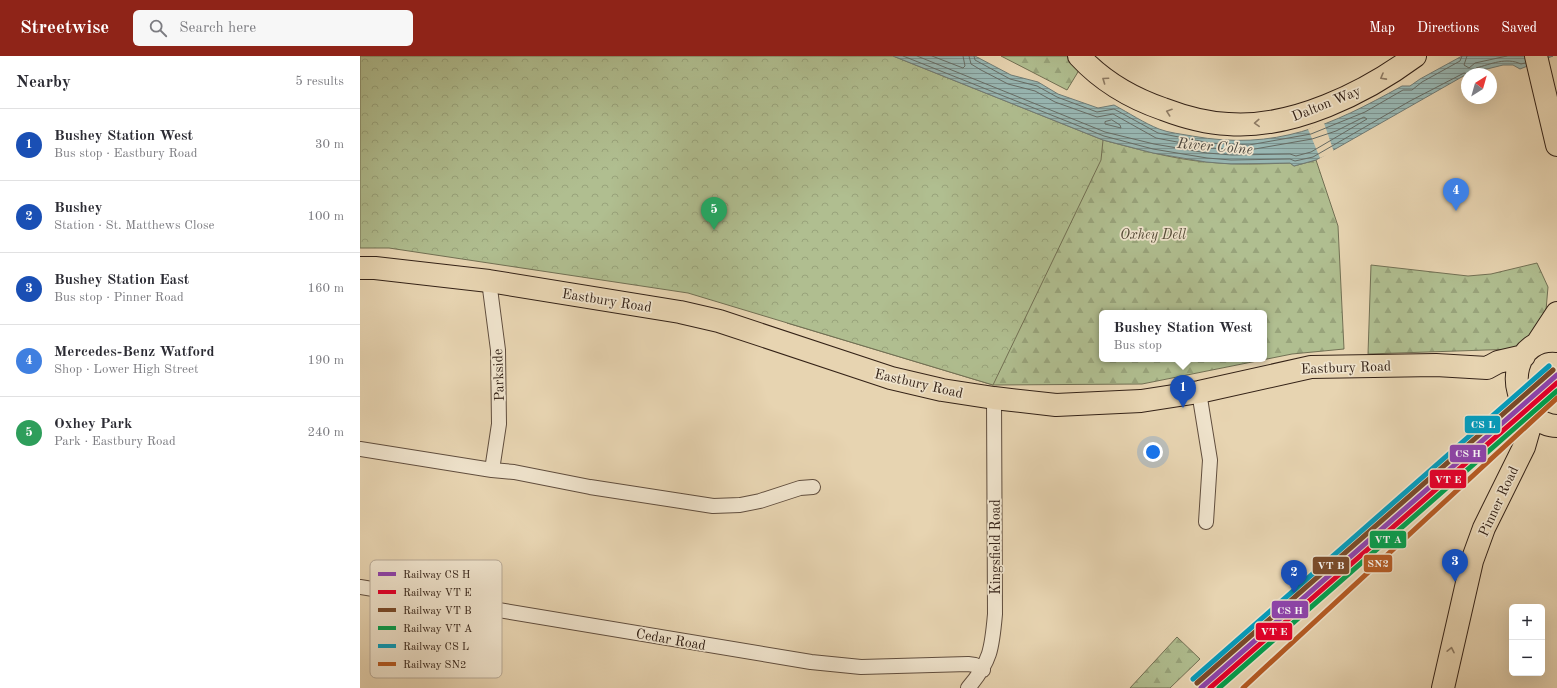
<!DOCTYPE html>
<meta charset="utf-8">
<style>
body{margin:0;font-family:"Old Standard TT",serif;background:#f7f7f7;color:#2b2b33}
.controls{position:absolute;right:12px;bottom:12px;display:grid;overflow:hidden;border-radius:6px;box-shadow:0 4px 16px #0002}
.controls button{width:36px;height:36px;display:grid;place-items:center;padding:0;border:0;border-bottom:1px solid #e1e1e2;background:#fff;color:#2b2b33;font:20px sans-serif}
.compass{position:absolute;left:1101px;top:12px;width:36px;height:36px;border-radius:50%;background:#fff;box-shadow:0 4px 16px #0002;rotate:37deg}
.you{position:absolute;left:793px;top:396px;width:14px;height:14px;margin:-10px;border:3px solid #fff;border-radius:50%;background:#1a73e8;box-shadow:0 0 0 6px #1a73e833}
.badge{display:grid;place-items:center;width:26px;height:26px;border-radius:50%;background:#8f2418;color:#fff;font-size:13px;font-weight:700}
.pin{position:absolute;translate:-50% -33px;filter:drop-shadow(0 1px 2px #0008)}
.pin::after{content:'';position:absolute;top:21px;width:14px;height:12px;background:inherit;clip-path:polygon(0 0,100% 0,50% 100%)}
.popup{position:absolute;left:739px;top:254px;width:168px;height:52px;box-sizing:border-box;display:grid;place-content:center;border-radius:6px;background:#fff;filter:drop-shadow(0 1px 3px #0005);font-size:13px;white-space:nowrap;color:#7c7c81}
.popup b{font-size:15px;color:#2b2b33}
.popup::after{content:'';position:absolute;left:50%;top:100%;margin-left:-8px;border:8px solid transparent;border-top-color:#fff}
.list{margin:0;padding:0;list-style:none}
h2{display:flex;justify-content:space-between;align-items:center;height:52px;margin:0;padding:0 16px;font-size:17px}
h2 small{font-size:13px;font-weight:400;color:#7c7c81}
.list li{display:grid;grid-template-columns:26px 1fr auto;gap:12px;align-items:center;box-sizing:border-box;height:72px;padding:0 16px;border-top:1px solid #e1e1e2}
.list b{display:block;font-size:15px;white-space:nowrap}
.list p{margin:0;font-size:13px;white-space:nowrap;color:#7c7c81}
.list em{font-size:13px;font-style:normal;color:#7c7c81}
.icon{flex:none;width:22px;height:22px;fill:none;stroke:currentColor;stroke-width:2;stroke-linecap:round;stroke-linejoin:round}
.map{position:relative;flex:none;width:1197px;height:632px;overflow:hidden}
header{display:flex;align-items:center;gap:24px;box-sizing:border-box;height:56px;padding:0 20px;background:#8f2418;color:#fff}
header strong{font-size:19px}
nav{display:flex;gap:22px;margin-inline-start:auto;font-size:14px}
.search{width:280px;height:36px;background:#f7f7f7;display:flex;align-items:center;gap:10px;box-sizing:border-box;padding:0 14px;border-radius:6px;color:#7c7c81;font-size:15px}
main{display:flex}
aside{flex:1;background:#fff}
.map>svg:first-child{display:block}
.forest{fill:url(#forest-firs);stroke:#727054;fill-rule:evenodd}
.park{fill:url(#park-crowns);stroke:#727054}
.water{fill:url(#water-rules);stroke:#707b75}
.pier{fill:#e7d4b1}
.lines{fill:none;stroke-linecap:round;stroke-linejoin:round}
.shore{stroke:#666c65;stroke-width:1}
.street-casing{stroke:#614e3e;stroke-width:16}
.primary-casing{stroke:#342217;stroke-width:24}
.street{stroke:#efe3cc;stroke-width:14}
.primary{stroke:#e7d4b1;stroke-width:22}
.rail-1-casing{stroke:#efe3cc;stroke-width:8}
.rail-2-casing{stroke:#efe3cc;stroke-width:8}
.rail-3-casing{stroke:#efe3cc;stroke-width:8}
.rail-4-casing{stroke:#efe3cc;stroke-width:8}
.rail-5-casing{stroke:#efe3cc;stroke-width:8}
.rail-6-casing{stroke:#efe3cc;stroke-width:8}
.rail-1{stroke:#8e44ad;stroke-width:5}
.rail-2{stroke:#e4002b;stroke-width:5}
.rail-3{stroke:#7a4b2a;stroke-width:5}
.rail-4{stroke:#039f4e;stroke-width:5}
.rail-5{stroke:#059cbc;stroke-width:5}
.rail-6{stroke:#b55b24;stroke-width:5}
.oneway{stroke:#8e7b64}
.labels{text-anchor:middle;stroke-width:3.5;stroke-linejoin:round;paint-order:stroke}
.street-label{font-size:14px;fill:#342217;stroke:#efe3cc}
.park-label{font-size:14px;font-style:italic;fill:#534935;stroke:#efe3cc}
.water-label{font-size:15px;font-style:italic;fill:#4d473e;stroke:#efe3cc}
.key{fill:#efe3cc;stroke:#b7a996;stroke-width:1}
.key-label{font-size:11px;fill:#342217}
.line-badge{stroke:#efe3cc;stroke-width:1.5}
.badge-label{font-size:11px;text-anchor:middle;font-weight:bold;fill:#fff}
</style>
<header>
<strong>Streetwise</strong>
<div class="search"><svg class="icon" aria-label="search" viewBox="0 0 24 24"><circle cx="10" cy="10" r="6"/><path d="M15 15l6 6"/></svg>Search here</div>
<nav><a>Map</a><a>Directions</a><a>Saved</a></nav>
</header>
<main>
<aside>
<h2>Nearby<small>5 results</small></h2>
<ul class="list">
<li><span class="badge" style="background:#1a4fb4">1</span><div><b>Bushey Station West</b><p>Bus stop · Eastbury Road</p></div><em>30 m</em></li>
<li><span class="badge" style="background:#1a4fb4">2</span><div><b>Bushey</b><p>Station · St. Matthews Close</p></div><em>100 m</em></li>
<li><span class="badge" style="background:#1a4fb4">3</span><div><b>Bushey Station East</b><p>Bus stop · Pinner Road</p></div><em>160 m</em></li>
<li><span class="badge" style="background:#3f7fe0">4</span><div><b>Mercedes-Benz Watford</b><p>Shop · Lower High Street</p></div><em>190 m</em></li>
<li><span class="badge" style="background:#2e9e5b">5</span><div><b>Oxhey Park</b><p>Park · Eastbury Road</p></div><em>240 m</em></li>
</ul>
</aside>
<div class="map">
<svg width="1197" height="632" viewBox="0 0 1197 632">
<defs>
<pattern id="forest-firs" width="22" height="20" patternUnits="userSpaceOnUse"><rect width="22" height="20" fill="#b0be90"/><path d="M5 1l3.5 6h-7zM16 11l3.5 6h-7z" fill="#98a37b"/></pattern>
<pattern id="park-crowns" width="20" height="18" patternUnits="userSpaceOnUse"><rect width="20" height="18" fill="#b0be90"/><path d="M2 6a3 3 0 1 1 6 0M12 15a3 3 0 1 1 6 0" fill="none" stroke="#98a37b"/></pattern>
<pattern id="water-rules" width="6" height="5" patternUnits="userSpaceOnUse"><rect width="6" height="5" fill="#98b7b3"/><path d="M0 2.5h6" fill="none" stroke="#7d9491"/></pattern>
</defs>
<rect width="100%" height="100%" fill="#e7d4b1"/>
<filter id="stains"><feTurbulence type="fractalNoise" baseFrequency=".005" numOctaves="4"/><feColorMatrix values="0 0 0 0 .2 0 0 0 0 .09 0 0 0 0 .02 0 0 0 .5 -.17"/></filter>
<radialGradient id="worn" r=".72"><stop offset=".6" stop-color="#630" stop-opacity="0"/><stop offset="1" stop-color="#630" stop-opacity=".3"/></radialGradient>
<!-- forest -->
<path class="forest" d="M641 0H714L721 11 707 34Z
M743 84C777 93 812 103 847 106 875 109 902 108 930 107L934 110 956 104 978 170 984 293 932 298 782 328 633 329 427 267 729 95ZM742 257H904V303H742Z
M1177 207 1188 231 1186 254 1175 273 1156 293 1008 298 1011 209 1108 220 1131 218Z
M817 581 840 603 810 632H770Z"/>
<!-- park -->
<path class="park" d="M0 0H533L743 84 741 104 633 329 328 237 29 192H0Z"/>
<!-- water -->
<path class="water" d="M533 0H615L651 19 678 26 698 38 738 52 754 49C769 57 784 67 799 73 809 77 822 78 832 80 916 95 970 70 1042 30H1050L1060 23 1102 0H1193L1160 13 1153 9H1143L1107 18 956 104 934 110 930 107 871 108 846 106 793 97 743 84Z"/>
<!-- pier -->
<path class="pier" d="M964 67 974 96 960 102 948 73Z"/>
<g class="lines">
<!-- shore -->
<path class="shore" d="M543 0 744 80 793 93 847 102 871 104 930 103 935 105 953 101 1050 45 1104 17 1110 18
M557 0 745 76 794 88 847 97 872 99 930 98 936 100 951 96 1007 63 1004 61 976 75 952 83 889 94 849 92 796 82 753 58 737 61 695 46 675 35 648 28 621 14 611 8 609 0
M572 0 603 12 605 10 603 0
M614 0 615 4 650 23 677 30 697 41 737 56 754 53 798 77 850 87 889 89 951 78 1005 56 1043 34H1052L1062 26 1100 5 1102 0
M1107 0 1104 9 1109 12 1115 7 1147 0
M1113 18 1116 12C1131 8 1146 1 1161 8L1165 7
M752 64 760 69 761 72 745 68V66Z"/>
<defs>
<path id="street" d="M839 336 850 404 846 466
M0 393 132 414 139 368 138 294 129 225
M132 414 154 416 230 431 353 450 380 449 400 445 440 432 453 431
M0 531 451 606 501 611 608 608 615 609 623 614
M608 632C631 605 632 592 635 558L634 342"/>
<path id="primary" d="M719 0C742 25 771 42 803 53 824 61 845 67 868 68 932 73 1005 37 1055 0
M1176 0 1197 89
M0 212H15L129 225 320 256 359 265 531 322 582 334 634 342 696 349 781 345 839 336 951 311 1076 309 1127 312 1138 306 1164 300
M1197 285C1155 281 1144 333 1173 359 1180 366 1187 370 1197 370
M1178 286 1197 257
M1083 632 1112 505 1124 472 1164 391 1170 370 1166 353"/>
</defs>
<!-- street casing -->
<use href="#street" class="street-casing"/>
<!-- primary casing -->
<use href="#primary" class="primary-casing"/>
<!-- street -->
<use href="#street" class="street"/>
<!-- primary -->
<use href="#primary" class="primary"/>
<defs>
<path id="rail-1" d="M841 632 1197 319"/>
<path id="rail-2" d="M850 632 1197 327"/>
<path id="rail-3" d="M837 627 1193 314"/>
<path id="rail-4" d="M859 632 1197 335"/>
<path id="rail-5" d="M833 623 1189 310"/>
<path id="rail-6" d="M883 632 1197 342"/>
</defs>
<!-- rail-1 casing -->
<use href="#rail-1" class="rail-1-casing"/>
<!-- rail-2 casing -->
<use href="#rail-2" class="rail-2-casing"/>
<!-- rail-3 casing -->
<use href="#rail-3" class="rail-3-casing"/>
<!-- rail-4 casing -->
<use href="#rail-4" class="rail-4-casing"/>
<!-- rail-5 casing -->
<use href="#rail-5" class="rail-5-casing"/>
<!-- rail-6 casing -->
<use href="#rail-6" class="rail-6-casing"/>
<!-- rail-1 -->
<use href="#rail-1" class="rail-1"/>
<!-- rail-2 -->
<use href="#rail-2" class="rail-2"/>
<!-- rail-3 -->
<use href="#rail-3" class="rail-3"/>
<!-- rail-4 -->
<use href="#rail-4" class="rail-4"/>
<!-- rail-5 -->
<use href="#rail-5" class="rail-5"/>
<!-- rail-6 -->
<use href="#rail-6" class="rail-6"/>
</g>
<!-- one-way arrows -->
<defs><path id="oneway-chevron" d="M-2-3.5L2.5 0L-2 3.5" fill="none" stroke-width="1.6" stroke-linecap="round" stroke-linejoin="round"/></defs>
<g class="oneway">
<use href="#oneway-chevron" transform="translate(1023 21) rotate(151)"/>
<use href="#oneway-chevron" transform="translate(745 24) rotate(-145)"/>
<use href="#oneway-chevron" transform="translate(809 56) rotate(-161)"/>
<use href="#oneway-chevron" transform="translate(897 67) rotate(177)"/>
<use href="#oneway-chevron" transform="translate(1091 594) rotate(-78)"/>
</g>
<g class="labels">
<!-- street labels -->
<g class="street-label">
<text transform="translate(966 47) rotate(-22)" y="5">Dalton Way</text>
<text transform="translate(247 244) rotate(9)" y="5">Eastbury Road</text>
<text transform="translate(986 311) rotate(-2)" y="5">Eastbury Road</text>
<text transform="translate(138 319) rotate(-92)" y="5">Parkside</text>
<text transform="translate(559 327) rotate(13)" y="5">Eastbury Road</text>
<text transform="translate(1138 445) rotate(-65)" y="5">Pinner Road</text>
<text transform="translate(635 491) rotate(-90)" y="5">Kingsfield Road</text>
<text transform="translate(311 583) rotate(10)" y="5">Cedar Road</text>
</g>
<!-- park labels -->
<g class="park-label">
<text x="793" y="183">Oxhey Dell</text>
</g>
<!-- water labels -->
<g class="water-label">
<text transform="translate(855 90) rotate(5)" y="5">River Colne</text>
</g>
</g>
<!-- legend -->
<rect x="10" y="504" width="132" height="118" rx="6" class="key"/>
<rect x="18" y="516" width="18" height="4" fill="#8e44ad"/>
<rect x="18" y="534" width="18" height="4" fill="#e4002b"/>
<rect x="18" y="552" width="18" height="4" fill="#7a4b2a"/>
<rect x="18" y="570" width="18" height="4" fill="#039f4e"/>
<rect x="18" y="588" width="18" height="4" fill="#059cbc"/>
<rect x="18" y="606" width="18" height="4" fill="#b55b24"/>
<g class="key-label">
<text x="43" y="522">Railway CS H</text>
<text x="43" y="540">Railway VT E</text>
<text x="43" y="558">Railway VT B</text>
<text x="43" y="576">Railway VT A</text>
<text x="43" y="594">Railway CS L</text>
<text x="43" y="612">Railway SN2</text>
</g>
<g class="line-badge">
<rect x="1104" y="359" width="37" height="19" rx="4" fill="#059cbc"/>
<rect x="1089" y="388" width="38" height="19" rx="4" fill="#8e44ad"/>
<rect x="1069" y="413" width="38" height="20" rx="4" fill="#e4002b"/>
<rect x="1009" y="474" width="38" height="19" rx="4" fill="#039f4e"/>
<rect x="1003" y="498" width="30" height="19" rx="4" fill="#b55b24"/>
<rect x="952" y="500" width="38" height="19" rx="4" fill="#7a4b2a"/>
<rect x="911" y="544" width="38" height="19" rx="4" fill="#8e44ad"/>
<rect x="895" y="566" width="38" height="19" rx="4" fill="#e4002b"/>
</g>
<g class="badge-label">
<text x="1123" y="372">CS L</text>
<text x="1108" y="401">CS H</text>
<text x="1088" y="427">VT E</text>
<text x="1028" y="487">VT A</text>
<text x="1018" y="511">SN2</text>
<text x="971" y="513">VT B</text>
<text x="930" y="558">CS H</text>
<text x="914" y="579">VT E</text>
</g>
<rect width="100%" height="100%" filter="url(#stains)"/>
<rect width="100%" height="100%" fill="url(#worn)"/>
</svg>
<div class="controls">
<button>+</button>
<button>−</button>
</div>
<svg class="compass" viewBox="-18 -18 36 36"><path d="M0-13l5 13h-10z" fill="#e53935"/><path d="M0 13l5-13h-10z" fill="#7c7c81"/></svg>
<div class="you"></div>
<div class="pin badge" style="left:823px;top:352px;background:#1a4fb4">1</div>
<div class="popup"><b>Bushey Station West</b>Bus stop</div>
<div class="pin badge" style="left:934px;top:537px;background:#1a4fb4">2</div>
<div class="pin badge" style="left:1095px;top:526px;background:#1a4fb4">3</div>
<div class="pin badge" style="left:1096px;top:155px;background:#3f7fe0">4</div>
<div class="pin badge" style="left:354px;top:174px;background:#2e9e5b">5</div>
</div>
</main>
